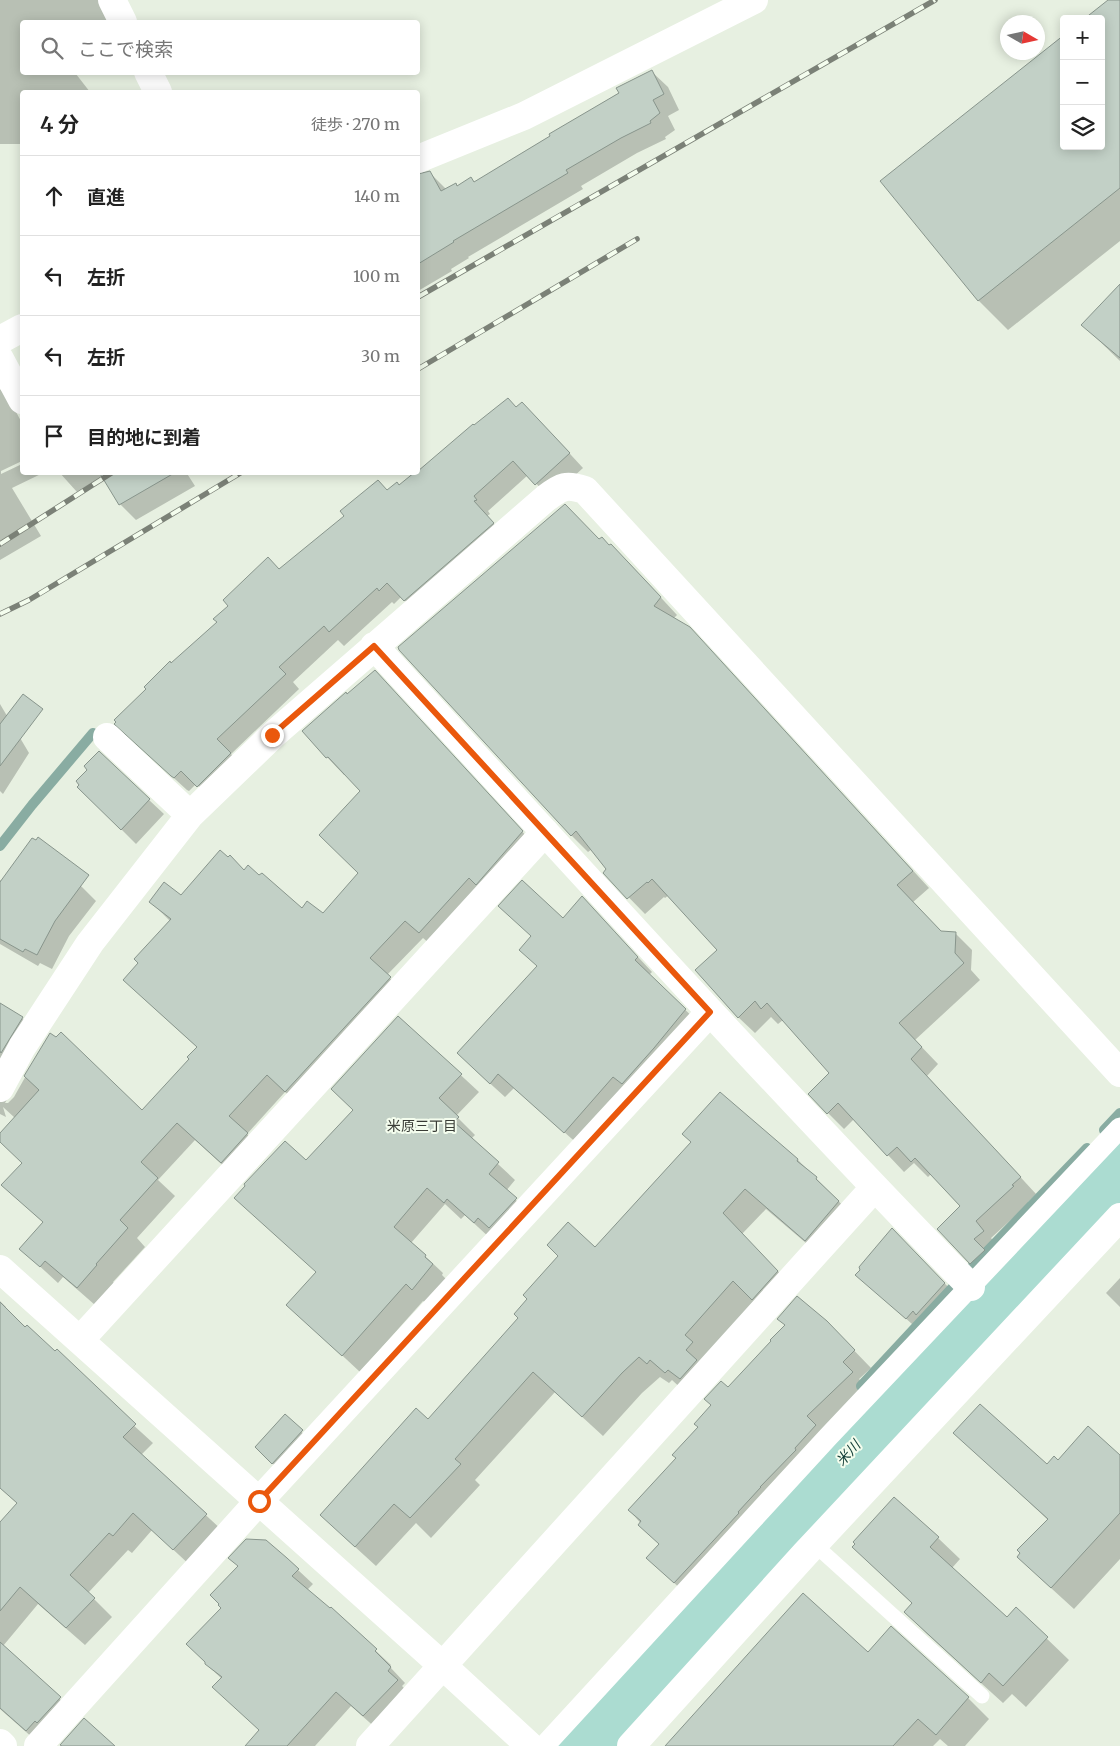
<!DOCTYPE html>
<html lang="ja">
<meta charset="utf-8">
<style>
body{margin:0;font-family:Merriweather,"Noto Sans JP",serif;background:#f6f6f6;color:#222}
.controls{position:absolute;right:15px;top:15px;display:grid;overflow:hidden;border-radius:5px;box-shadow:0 2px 12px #0003}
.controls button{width:45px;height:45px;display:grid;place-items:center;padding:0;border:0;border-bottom:1px solid #e0e0e0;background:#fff;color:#222;font:25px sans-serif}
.compass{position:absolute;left:1000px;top:15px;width:45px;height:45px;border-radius:50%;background:#fff;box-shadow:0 2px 12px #0003;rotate:99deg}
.stop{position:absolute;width:15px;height:15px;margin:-11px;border:4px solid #ea580c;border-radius:50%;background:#fff}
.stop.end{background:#ea580c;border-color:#fff;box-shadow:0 1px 5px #0008}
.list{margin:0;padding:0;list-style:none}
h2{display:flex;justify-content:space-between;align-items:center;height:65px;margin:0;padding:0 20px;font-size:21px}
h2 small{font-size:16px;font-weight:400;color:#767676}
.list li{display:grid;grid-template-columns:32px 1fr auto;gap:15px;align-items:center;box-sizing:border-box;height:80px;padding:0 20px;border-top:1px solid #e0e0e0}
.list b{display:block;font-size:19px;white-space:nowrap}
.list em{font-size:16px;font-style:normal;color:#767676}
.icon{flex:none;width:28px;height:28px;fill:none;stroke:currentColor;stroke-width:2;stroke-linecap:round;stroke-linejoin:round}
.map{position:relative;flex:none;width:1120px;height:1746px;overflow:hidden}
.search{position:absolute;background:#fff;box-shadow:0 2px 12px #0003;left:20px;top:20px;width:400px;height:55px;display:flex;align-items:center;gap:12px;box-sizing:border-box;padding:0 18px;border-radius:5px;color:#767676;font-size:19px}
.panel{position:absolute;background:#fff;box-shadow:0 2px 12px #0003;left:20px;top:90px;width:400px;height:385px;border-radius:5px}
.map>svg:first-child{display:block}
.shadow{fill:#0003}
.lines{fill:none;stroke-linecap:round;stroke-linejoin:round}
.stream{stroke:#89aca2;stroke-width:10}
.river{stroke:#abdcd1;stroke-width:59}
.building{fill:#c2d0c6;stroke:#88958c}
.service{stroke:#fff;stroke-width:15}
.pedestrian{stroke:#fff;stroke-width:21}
.minor{stroke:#fff;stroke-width:28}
.rail-casing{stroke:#7b8177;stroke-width:5.5}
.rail{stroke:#f4fdee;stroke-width:4;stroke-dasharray:11;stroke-linecap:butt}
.route{stroke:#ea580c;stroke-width:6}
.labels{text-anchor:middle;stroke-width:4;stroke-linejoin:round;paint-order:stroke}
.neighbourhood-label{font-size:14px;fill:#393c36;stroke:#f4fdee}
.water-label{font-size:14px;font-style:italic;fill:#113d36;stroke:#f4fdee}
</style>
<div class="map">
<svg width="1120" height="1746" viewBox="0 0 1120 1746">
<rect width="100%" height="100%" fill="#e7f0e1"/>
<!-- shadow -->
<path class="shadow" d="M0 0H101L109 22H22V72H78L76 74 90 92H22V144H0Z
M1110 0H1120V241L1008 330 979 301 882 182 1064 146H1101Z
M652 72 668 87 679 110 668 116 675 130 665 137 666 139 637 153 581 186 583 189 468 257 469 258 451 269 452 271 418 291V180L430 173 446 189 458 187 471 178 475 183Z
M1120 286V361L1083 325Z
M0 389 8 397 22 423V461L1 471V474L22 464V472H45L12 488 41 536 0 560Z
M508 400 516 408 536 417 583 468 550 498 528 475 488 511 490 514 487 516 507 538 419 614 401 597 394 604 392 602 344 646 338 640 293 682 299 689 231 754 244 768 212 800 196 784 189 791 187 790 130 738 171 665 280 570 388 491 400 486Z
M59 472H186L195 486 136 520 120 504 103 476 77 492Z
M599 541 610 546 628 562 677 615 673 619 706 645 929 888 912 903 941 933 956 934 972 950 971 970 980 980 915 1040 938 1064 927 1076 1036 1194 1028 1202 1029 1203 991 1238 999 1248 987 1279 971 1263 961 1206 931 1174 928 1177 914 1163 904 1172 854 1119 844 1129 828 1113 831 1073 783 1020 778 1024 771 1017 755 1033 738 1017 719 950 669 895 665 898 664 897 645 914 605 873 608 869 592 849 588 852 572 836 400 647Z
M393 690 539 850 437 950 423 938 387 975 407 996 304 1109 285 1092 247 1134 265 1152 239 1180 195 1140 158 1180 175 1196 137 1238 145 1247 113 1282 114 1283 95 1305 63 1277 58 1283 21 1249 44 1223 3 1185 23 1163 0 1141V1135L15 1118 3 1107 6 1117 0 1114V1009L22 1018 43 1038 28 1060 5 1103H8L14 1097 37 1056 142 1112 191 1059 198 1048 142 997 140 963 170 921 151 902 182 897 244 871 302 910 323 914 360 873 362 791 346 774 344 775 327 757 347 695Z
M0 704 29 753 3 794 0 791Z
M79 787 149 800 164 814 136 844Z
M21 856 81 886 96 901 69 936 52 969 40 963 38 966 0 944V880L2 881Z
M597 913 652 972 649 975 700 1024 580 1146 514 1088 505 1097 473 1068 538 967 563 920Z
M398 1017 479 1092 456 1116 475 1135 471 1139 515 1180 506 1191 533 1216 491 1239 465 1215 461 1219 445 1204 411 1243 443 1273 442 1275 449 1282 430 1306 423 1301 360 1372 288 1305 317 1273 306 1162 354 1111 332 1089Z
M720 1094 798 1160 859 1222 826 1260 766 1209 742 1234 798 1292 686 1393 672 1380 669 1383 660 1377 642 1393 603 1436 555 1392 475 1480 480 1485 431 1538 416 1523 376 1566 342 1535 428 1421 595 1249 692 1143Z
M906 1244 959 1298 921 1332 857 1275Z
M1120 1278V1307L1106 1293Z
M0 1301 6 1307 5 1308 153 1443 141 1455 224 1532 192 1567 152 1530 132 1553 128 1550 88 1593 112 1617 85 1645 38 1604 3 1646 78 1716 42 1746 0 1709V1523L18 1504 0 1488Z
M779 1319 844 1340 871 1368 859 1379 869 1390 691 1599 648 1558 660 1545 629 1510 677 1458 728 1388 786 1326Z
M285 1416 317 1447 289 1478 272 1463Z
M955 1433 1047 1466 1058 1462 1120 1457V1559L1074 1609 1040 1578 1048 1520Z
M938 1538 960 1559 952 1568 1007 1619 1016 1609 1069 1660 1026 1707 1012 1694 1003 1703 927 1634 905 1612 913 1604 853 1547Z
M298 1570 313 1584 307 1590 330 1610 331 1609 391 1665 390 1667 405 1683 402 1686 411 1695 378 1730 351 1706 315 1746H246L260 1731 222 1679 206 1664Z
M868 1653 968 1698 989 1719 965 1746H948L940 1739 933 1746H666Z"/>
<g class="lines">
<!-- stream -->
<path class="stream" d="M0 846 32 805 93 733
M1104 1130 1120 1113
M970 1269 1087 1148
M861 1386 955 1285"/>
<!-- river -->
<path class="river" d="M581 1746 859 1441 1120 1166"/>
</g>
<!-- building -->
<path class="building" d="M1108 0H1120V188L978 301 880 181 1064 35V146H1101V19H1084Z
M652 70 664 94 653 100 660 113 650 121 651 123 621 138 566 170 568 173 453 241 454 242 418 264V174L430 171 441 191 456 183 457 186 471 177 474 182 550 136 549 134 619 93 616 88Z
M1120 284V358L1081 325Z
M508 398 516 407 522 402 570 453 535 485 513 461 474 496 477 500 474 501 494 523 404 601 387 583 379 591 377 588 329 632 324 626 279 667 286 674 217 739 231 753 197 787 181 771 174 778 171 776 114 724 116 722 114 720 146 689 144 687 170 661 171 663 217 622 213 619 228 606 223 600 268 557 279 569 344 516 340 511 378 480 387 490 397 482 399 485 415 472H418V471L473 424 474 425Z
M99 472H176L119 505Z
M565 504 599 539 602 537 609 545 611 544 661 597 654 606 690 627 913 871 897 885 941 931 956 932 955 953 964 963 899 1023 922 1047 911 1059 1021 1177 1012 1185 1014 1186 976 1221 984 1231 974 1239 985 1250 970 1264 937 1229 960 1206 915 1158 911 1162 897 1147 887 1156 838 1103 827 1114 808 1094 829 1073 767 1003 761 1009 755 1001 738 1018 695 970 717 950 652 879 648 883 647 882 627 899 603 873 606 869 576 831 571 836 399 650 398 647Z
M375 670 523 831 476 885 469 878 419 933 405 921 370 958 391 977 285 1092 267 1075 229 1116 248 1133 221 1163 177 1123 141 1162 158 1178 120 1220 128 1228 96 1264 97 1265 77 1288 45 1261 40 1267 19 1249 43 1222 1 1185 22 1163 0 1142V1133L39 1090 24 1076 50 1033 56 1037 61 1032 142 1110 189 1059 187 1057 197 1047 123 980 138 963 134 959 171 919 149 902 164 882 181 895 220 850 228 857 230 855 244 870 248 865 259 875 262 873 302 908 307 901 323 913 358 873 319 835 360 791 328 757 326 758 302 731 346 692 347 694Z
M23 694 43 709 0 766V724Z
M99 751 150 799 121 830 77 787 79 785 76 781 87 770 84 766Z
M38 837 89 875 55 921 37 955 25 949 23 952 0 939V882L32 838 36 840Z
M522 880 563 918 582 896 638 957 635 960 686 1009 654 1048 622 1084 613 1077 564 1133 498 1074 490 1084 457 1053 537 966 519 950 531 936 498 906Z
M0 1003 23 1017 1 1053 0 1051Z
M398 1016 462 1074 439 1098 459 1117 454 1122 499 1162 489 1174 517 1198 489 1228 478 1218 474 1223 447 1199 444 1203 427 1188 394 1227 426 1255 425 1257 433 1264 412 1290 406 1284 342 1356 286 1305 316 1272 234 1198 245 1186 244 1184 285 1141 306 1160 353 1110 331 1089Z
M720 1092 798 1159 797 1161 817 1177 816 1179 839 1201 805 1241 745 1189 723 1213 778 1271 752 1300 733 1281 685 1335 693 1342 686 1350 697 1360 680 1379 668 1370 665 1373 650 1360 647 1364 639 1357 622 1373 582 1417 533 1372 455 1459 461 1464 410 1518 394 1504 355 1547 320 1515 416 1408 428 1419 518 1318 514 1314 527 1299 523 1295 558 1256 547 1245 568 1222 595 1247 691 1142 682 1134Z
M892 1228 945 1283 916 1315 913 1311 906 1319 855 1275 860 1270 859 1267Z
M797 1296 827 1321 855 1350 843 1362 853 1372 807 1416 816 1425 795 1448 796 1450 760 1487H761L738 1512 739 1513 674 1583 646 1558 659 1544 638 1525 641 1521 628 1510 676 1458 672 1455 698 1427 694 1424 711 1405 704 1399 721 1381 728 1387 771 1341 770 1340 785 1325 777 1319Z
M0 1302 25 1327 27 1325 55 1351 57 1349 136 1424 123 1437 207 1514 173 1550 133 1513 113 1536 109 1533 70 1575 95 1598 66 1628 20 1587 0 1611V1522L17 1503 0 1488Z
M980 1404 1047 1464 1054 1456 1058 1460 1088 1426 1120 1455V1513L1051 1588 1017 1557 1020 1553 1017 1550 1048 1519 953 1433Z
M285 1414 303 1430 272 1464 255 1447Z
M894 1497 939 1537 930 1547 1007 1617 1016 1607 1048 1637 1003 1686 989 1673 981 1683 904 1612 912 1603 852 1547 855 1544 853 1542Z
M246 1539 266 1540 287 1558 299 1569 292 1576 330 1608 331 1607 377 1649 375 1651 391 1667 388 1671 398 1680 363 1716 336 1692 287 1746H245L259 1730 212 1687 222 1677 205 1664V1662L186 1644 221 1608 218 1605 219 1604 210 1595 238 1566 228 1558Z
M803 1593 868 1652 891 1626 969 1697 936 1735 918 1719 893 1746H665Z
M0 1642 61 1697 37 1723 35 1721 26 1731 0 1708Z
M84 1718 115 1746H62L60 1745Z"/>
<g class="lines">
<!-- service -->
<path class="service" d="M815 1545 982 1696"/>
<!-- pedestrian -->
<path class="pedestrian" d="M544 1746 828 1437 1120 1128"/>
<!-- minor -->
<path class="minor" d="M112 0 123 22
M148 72 158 92
M418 159 524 116 754 0
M0 340 22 328
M0 359 22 400
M374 646C572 861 767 1078 971 1287
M107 737 190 815
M0 1088 22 1047 90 943 190 815 273 735 546 498C562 486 566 484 585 490L1120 1073
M0 1269 443 1666 530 1746
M80 1340 545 832
M0 1743 3 1746
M38 1746 259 1501 710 1012
M370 1746 874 1188
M631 1746 805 1554 1120 1217"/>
<defs>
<path id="rail" d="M418 297 935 0
M418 369 637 239
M0 544 113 472
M0 614 29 600 242 472"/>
</defs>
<!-- rail casing -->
<use href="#rail" class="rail-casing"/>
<!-- rail -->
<use href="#rail" class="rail"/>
</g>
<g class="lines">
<!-- route -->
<path class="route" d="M259 1501 710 1012 374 646 272 735"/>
</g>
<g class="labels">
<!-- neighbourhood labels -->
<g class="neighbourhood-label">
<text x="422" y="1131">米原三丁目</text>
</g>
<!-- water labels -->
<g class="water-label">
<text transform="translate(848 1453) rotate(-48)" y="5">米川</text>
</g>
</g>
</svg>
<div class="controls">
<button>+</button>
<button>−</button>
<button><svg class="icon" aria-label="layers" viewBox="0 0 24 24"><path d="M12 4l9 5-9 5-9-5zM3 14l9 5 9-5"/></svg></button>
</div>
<svg class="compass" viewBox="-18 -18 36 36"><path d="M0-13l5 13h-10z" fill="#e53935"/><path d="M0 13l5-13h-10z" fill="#767676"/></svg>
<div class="stop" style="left:259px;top:1501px"></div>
<div class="stop end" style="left:272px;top:735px"></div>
<div class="search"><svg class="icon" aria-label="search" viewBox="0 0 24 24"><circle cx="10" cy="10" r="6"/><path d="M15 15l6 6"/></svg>ここで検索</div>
<section class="panel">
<h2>4 分<small>徒歩 · 270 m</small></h2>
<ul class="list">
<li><svg class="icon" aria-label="ahead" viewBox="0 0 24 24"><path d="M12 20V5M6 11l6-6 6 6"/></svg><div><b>直進</b></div><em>140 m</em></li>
<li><svg class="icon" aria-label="left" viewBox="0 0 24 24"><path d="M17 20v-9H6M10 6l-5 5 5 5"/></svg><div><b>左折</b></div><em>100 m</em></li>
<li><svg class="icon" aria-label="left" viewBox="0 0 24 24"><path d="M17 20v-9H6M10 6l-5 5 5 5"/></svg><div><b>左折</b></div><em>30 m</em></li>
<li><svg class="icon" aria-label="arrive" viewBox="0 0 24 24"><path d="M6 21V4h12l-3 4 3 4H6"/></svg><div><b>目的地に到着</b></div></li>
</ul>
</section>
</div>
